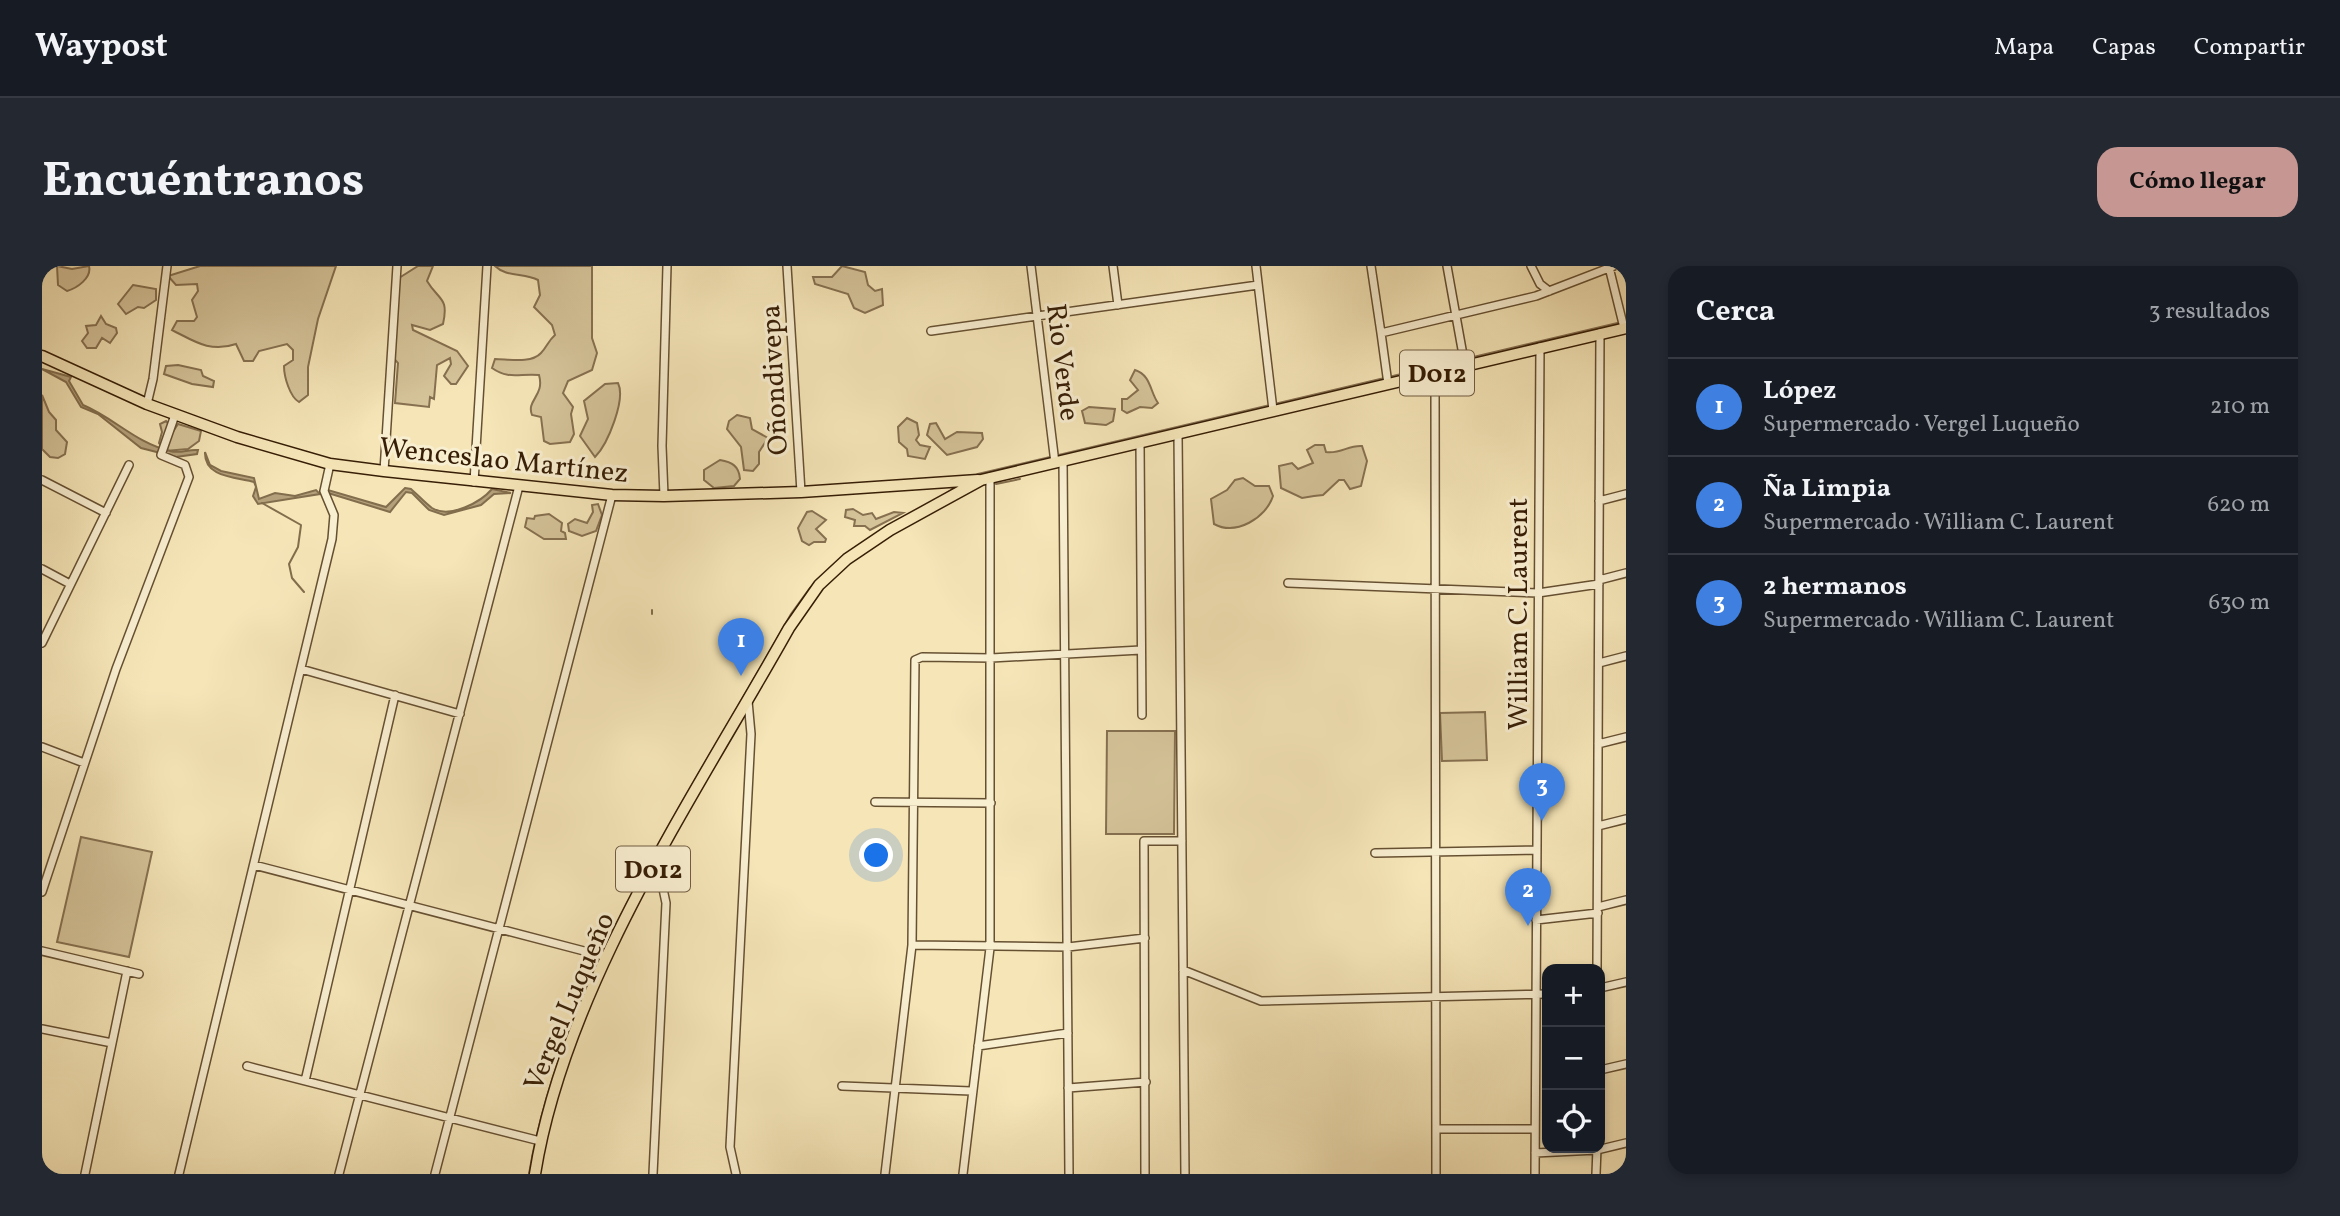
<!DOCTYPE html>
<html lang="es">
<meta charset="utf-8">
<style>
body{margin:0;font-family:Vollkorn,serif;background:#242831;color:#f1f3f6}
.controls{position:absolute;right:21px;bottom:21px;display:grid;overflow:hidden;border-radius:14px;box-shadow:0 4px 10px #0003}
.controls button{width:63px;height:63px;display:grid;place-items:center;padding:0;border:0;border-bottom:2px solid #363941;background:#171b24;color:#f1f3f6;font:35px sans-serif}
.you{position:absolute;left:835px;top:590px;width:24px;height:24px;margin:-18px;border:5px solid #fff;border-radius:50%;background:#1a73e8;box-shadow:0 0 0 10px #1a73e833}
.badge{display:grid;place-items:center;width:46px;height:46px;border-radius:50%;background:#c59692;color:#fff;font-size:23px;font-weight:700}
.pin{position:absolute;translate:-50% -58px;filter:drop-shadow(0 2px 4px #0008)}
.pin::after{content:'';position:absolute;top:37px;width:24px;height:21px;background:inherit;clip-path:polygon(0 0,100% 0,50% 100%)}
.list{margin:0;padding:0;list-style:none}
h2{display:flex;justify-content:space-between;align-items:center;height:91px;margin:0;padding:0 28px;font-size:30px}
h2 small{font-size:23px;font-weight:400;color:#9ea1a6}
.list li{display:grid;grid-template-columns:46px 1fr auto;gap:21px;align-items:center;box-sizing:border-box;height:98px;padding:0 28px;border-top:2px solid #363941}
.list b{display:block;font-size:26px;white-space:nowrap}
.list p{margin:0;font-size:23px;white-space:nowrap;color:#9ea1a6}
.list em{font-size:23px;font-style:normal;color:#9ea1a6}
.icon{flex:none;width:38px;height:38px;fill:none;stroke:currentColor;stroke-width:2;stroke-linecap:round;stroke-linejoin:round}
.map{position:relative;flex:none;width:1584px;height:908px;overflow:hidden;border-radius:21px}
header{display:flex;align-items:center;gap:42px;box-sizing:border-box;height:98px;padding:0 35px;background:#171b24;border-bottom:2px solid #363941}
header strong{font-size:33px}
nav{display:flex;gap:38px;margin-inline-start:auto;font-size:24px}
.intro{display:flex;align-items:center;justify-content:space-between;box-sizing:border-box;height:168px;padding:0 42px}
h1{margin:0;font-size:49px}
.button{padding:18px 32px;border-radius:21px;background:#c59692;color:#111;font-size:24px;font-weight:700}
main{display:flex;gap:42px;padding:0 42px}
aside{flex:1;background:#171b24;border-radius:21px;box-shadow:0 4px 10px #0003}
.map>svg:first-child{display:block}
.green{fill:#d5c399;stroke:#867050;stroke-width:2}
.water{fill:#b4a17b;stroke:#826d4c;stroke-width:2}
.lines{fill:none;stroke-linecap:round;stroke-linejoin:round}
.stream{stroke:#826d4c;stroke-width:2}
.minor-casing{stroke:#665032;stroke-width:10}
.major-casing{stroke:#371e06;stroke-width:13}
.minor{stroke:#f8eed0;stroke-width:7}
.major{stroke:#f5e5b7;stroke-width:10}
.labels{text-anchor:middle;stroke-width:6;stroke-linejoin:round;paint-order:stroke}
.shield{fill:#f8eed0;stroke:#715c43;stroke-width:2}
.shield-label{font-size:26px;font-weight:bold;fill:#371e06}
.street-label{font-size:28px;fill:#371e06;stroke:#f8eed0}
</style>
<header>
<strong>Waypost</strong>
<nav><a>Mapa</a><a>Capas</a><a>Compartir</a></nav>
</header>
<div class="intro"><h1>Encuéntranos</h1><a class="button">Cómo llegar</a></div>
<main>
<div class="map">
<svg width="1584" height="908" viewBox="0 0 1584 908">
<rect width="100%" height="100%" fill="#f5e5b7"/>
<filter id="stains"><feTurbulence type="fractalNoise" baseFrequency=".00286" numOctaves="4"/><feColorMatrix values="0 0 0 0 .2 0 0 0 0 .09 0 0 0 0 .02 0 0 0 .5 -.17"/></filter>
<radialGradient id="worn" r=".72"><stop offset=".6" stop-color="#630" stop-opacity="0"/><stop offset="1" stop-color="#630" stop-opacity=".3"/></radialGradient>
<!-- green -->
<path class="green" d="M15 0 30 3 47 0C50 12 35 22 25 25L16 19Z
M158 0H294L276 53 266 101V129L257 136C248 131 242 111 242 100L251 94V84L245 78 217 85 211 95H202L194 78C168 87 152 75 130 64L135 55H152L155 51 150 34 156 25 155 18 134 19 126 10Z
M376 0H391L385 15C397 35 407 31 401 58L388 64 370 59 371 64 415 85 426 100 414 118H409L402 110 409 98 408 92 395 99 392 133 388 131 387 141 353 137 356 97 348 88 357 12Z
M453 0H550V72L555 87 550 104 526 115 521 127 531 141 529 148 532 168 528 176 508 178 502 175 499 151 490 149C484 134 503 130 497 109 478 107 467 114 450 102L453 93C466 93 489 98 499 87 505 81 506 75 513 69L510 59 492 41 498 29 496 14C482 7 464 11 453 0Z
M800 0 823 6 826 19 833 25 840 23 841 39 823 47 812 42 806 28 773 18 771 11H790Z
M91 19 114 23V34L102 42 96 41 84 48 76 38Z
M59 50 64 58 74 62 75 67 68 77 60 72 54 82H45L40 75 46 67 44 60 54 59Z
M1584 55 933 210 805 289 769 323 751 349 591 630 560 696 510 817 487 908C519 714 654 519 749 348L768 322 804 288 936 208Z
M136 99 159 104 161 110 172 115 171 121 150 118 122 108 124 100Z
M1093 104C1109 109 1108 126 1116 137L1110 142 1098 141 1085 147 1080 144V133H1085L1096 124 1088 114Z
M576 117C584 133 566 178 553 191L538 170 546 153 542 135 563 118Z
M0 129 7 146 14 154V164L25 176 23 188 16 192 8 191 0 183Z
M1047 141 1073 143 1071 155 1064 159 1043 157 1040 145Z
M695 149 708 152 710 163 726 172 717 186V198L711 205 702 204 699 181 685 163 687 155Z
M865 152 875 157 877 169 874 174 878 179 888 181 883 193 866 190 865 183 857 176 856 161Z
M124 155 132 164 136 158 159 165 157 175 146 183 123 185 117 177 120 166 118 158Z
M894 157 903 173 915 166 940 167 941 173 935 181 905 189 885 169 888 158Z
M1273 179H1282L1284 186C1299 188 1306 179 1320 180L1325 195 1319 220 1308 223 1302 214H1297L1281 229 1272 230 1260 232 1239 222 1237 200 1250 197 1256 203 1271 197 1265 184Z
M678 194C690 196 697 200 698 213L692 220 672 222 662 214V204Z
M1201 212 1213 220H1227L1231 230C1224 252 1194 270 1172 258L1169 233 1185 224 1193 214Z
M556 238 560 249 554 265 540 270 527 265 526 258 533 253 545 257 551 246 550 239Z
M811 243 821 249 830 247 834 253 852 246 861 247 828 264 823 260H812L813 254 803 251 804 244Z
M770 245 784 254 774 263 784 273 783 276H772L767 279 760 275 756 262 765 246Z
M507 248 520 257 519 265 523 267 524 273H502L483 261 485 252 492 253 493 250Z
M1443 446 1445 494 1400 495 1398 447Z
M1065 465H1133L1132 568H1064Z
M39 571 110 586 87 691 15 676Z"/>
<!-- water -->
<path class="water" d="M0 103 29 111 27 115 41 139C72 152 94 177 128 185 138 188 146 183 156 184L155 188 134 191 99 182 56 148 39 141 24 116Z
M163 186 168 199 179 205 212 212 217 233 233 227 253 230 274 224 278 228 216 238 211 230 214 221 212 216C192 211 162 211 163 186Z
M363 222 369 223C376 229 383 237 390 242 408 253 439 236 450 223L469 227 452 228 439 239 402 249 387 244 370 227 364 226 348 246 286 227V224L344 241Z"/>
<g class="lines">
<!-- stream -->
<path class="stream" d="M954 218 978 213
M220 237 259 259 256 281 247 298 250 312 262 326
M610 344V348"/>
<defs>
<path id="minor" d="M745 0 759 226
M989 0 1013 197
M1071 0 1076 39
M1214 0 1231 144
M1329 0 1339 67
M1405 0 1423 100
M1489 0 1498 18 1507 25
M1567 1 1582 62
M889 65 1216 19
M1393 107 1394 908
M1346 118 1339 67 1494 30 1572 0
M105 138 111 113 125 0
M1136 168 1143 908
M1098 177 1100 449
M1021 195 1027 908
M342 205 355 0
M0 214 64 247
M432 216 445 0
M622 230 620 180 625 0
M1557 235 1584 228
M0 303 28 318
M1557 314 1584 307
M1246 317 1496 327 1557 318
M0 377 87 199
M1557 397 1584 390
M259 403 418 448
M1556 478 1584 471
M0 481 42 497
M833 536 949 537
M1556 560 1584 553
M1333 587 1495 584
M212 599 565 691
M610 604 620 618 624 637 611 908
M0 626 74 403 147 211 143 199 119 189 133 149
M1556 641 1584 634
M1494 654 1556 647
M870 679 1026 681 1103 672
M0 685 97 708
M1555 703 1558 67
M1141 704 1219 735 1505 728
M1558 722 1584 716
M0 763 70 777
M936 780 1026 767
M205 800 498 875
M1558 804 1584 798
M263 815 353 429
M800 820 929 825
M1026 822 1104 816
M1394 863H1493
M1493 887 1555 884 1584 877
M43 908 85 705
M137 908 290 273 292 249 282 225 288 198
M297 908 477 220
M393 908 570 229
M694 908 688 881 709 468 706 435
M843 908 870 679 873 394 880 391 949 392 1099 384
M921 908 948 682V211
M1103 908 1102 575H1140
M1493 908 1498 81
M1554 908 1555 882"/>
<path id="major" d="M0 90 105 138 195 171 288 198 342 205 570 229 622 230 759 226 936 214
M493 908C523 719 654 528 747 362L777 319 805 293 848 264 939 214 1584 62"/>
</defs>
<!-- minor casing -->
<use href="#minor" class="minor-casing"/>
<!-- major casing -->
<use href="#major" class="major-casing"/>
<!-- minor -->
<use href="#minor" class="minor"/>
<!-- major -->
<use href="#major" class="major"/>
</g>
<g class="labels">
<!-- shield labels -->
<g class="shield">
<rect x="1358" y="84.5" width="74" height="45" rx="5"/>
<rect x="574" y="580.5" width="74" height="45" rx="5"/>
</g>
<g class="shield-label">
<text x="1395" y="116">D012</text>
<text x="611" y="612">D012</text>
</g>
<!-- street labels -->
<g class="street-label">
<text transform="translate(1022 96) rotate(83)" y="10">Rio Verde</text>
<text transform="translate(731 114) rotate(-93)" y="10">Oñondivepa</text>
<text transform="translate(462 193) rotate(6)" y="10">Wenceslao Martínez</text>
<text transform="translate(1475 348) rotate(-90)" y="10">William C. Laurent</text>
<text transform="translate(526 735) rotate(-67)" y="10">Vergel Luqueño</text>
</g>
</g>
<rect width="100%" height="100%" filter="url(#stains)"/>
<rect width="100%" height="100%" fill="url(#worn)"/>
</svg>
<div class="controls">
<button>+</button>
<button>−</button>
<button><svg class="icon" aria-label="locate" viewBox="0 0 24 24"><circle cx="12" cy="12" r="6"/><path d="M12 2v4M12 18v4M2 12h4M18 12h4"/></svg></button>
</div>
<div class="you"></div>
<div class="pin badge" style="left:699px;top:410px;background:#3f7fe0">1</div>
<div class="pin badge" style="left:1486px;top:660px;background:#3f7fe0">2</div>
<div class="pin badge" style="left:1500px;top:555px;background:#3f7fe0">3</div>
</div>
<aside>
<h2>Cerca<small>3 resultados</small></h2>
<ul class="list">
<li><span class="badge" style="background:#3f7fe0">1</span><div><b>López</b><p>Supermercado · Vergel Luqueño</p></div><em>210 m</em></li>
<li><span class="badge" style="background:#3f7fe0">2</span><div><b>Ña Limpia</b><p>Supermercado · William C. Laurent</p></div><em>620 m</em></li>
<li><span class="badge" style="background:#3f7fe0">3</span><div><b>2 hermanos</b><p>Supermercado · William C. Laurent</p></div><em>630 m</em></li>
</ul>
</aside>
</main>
